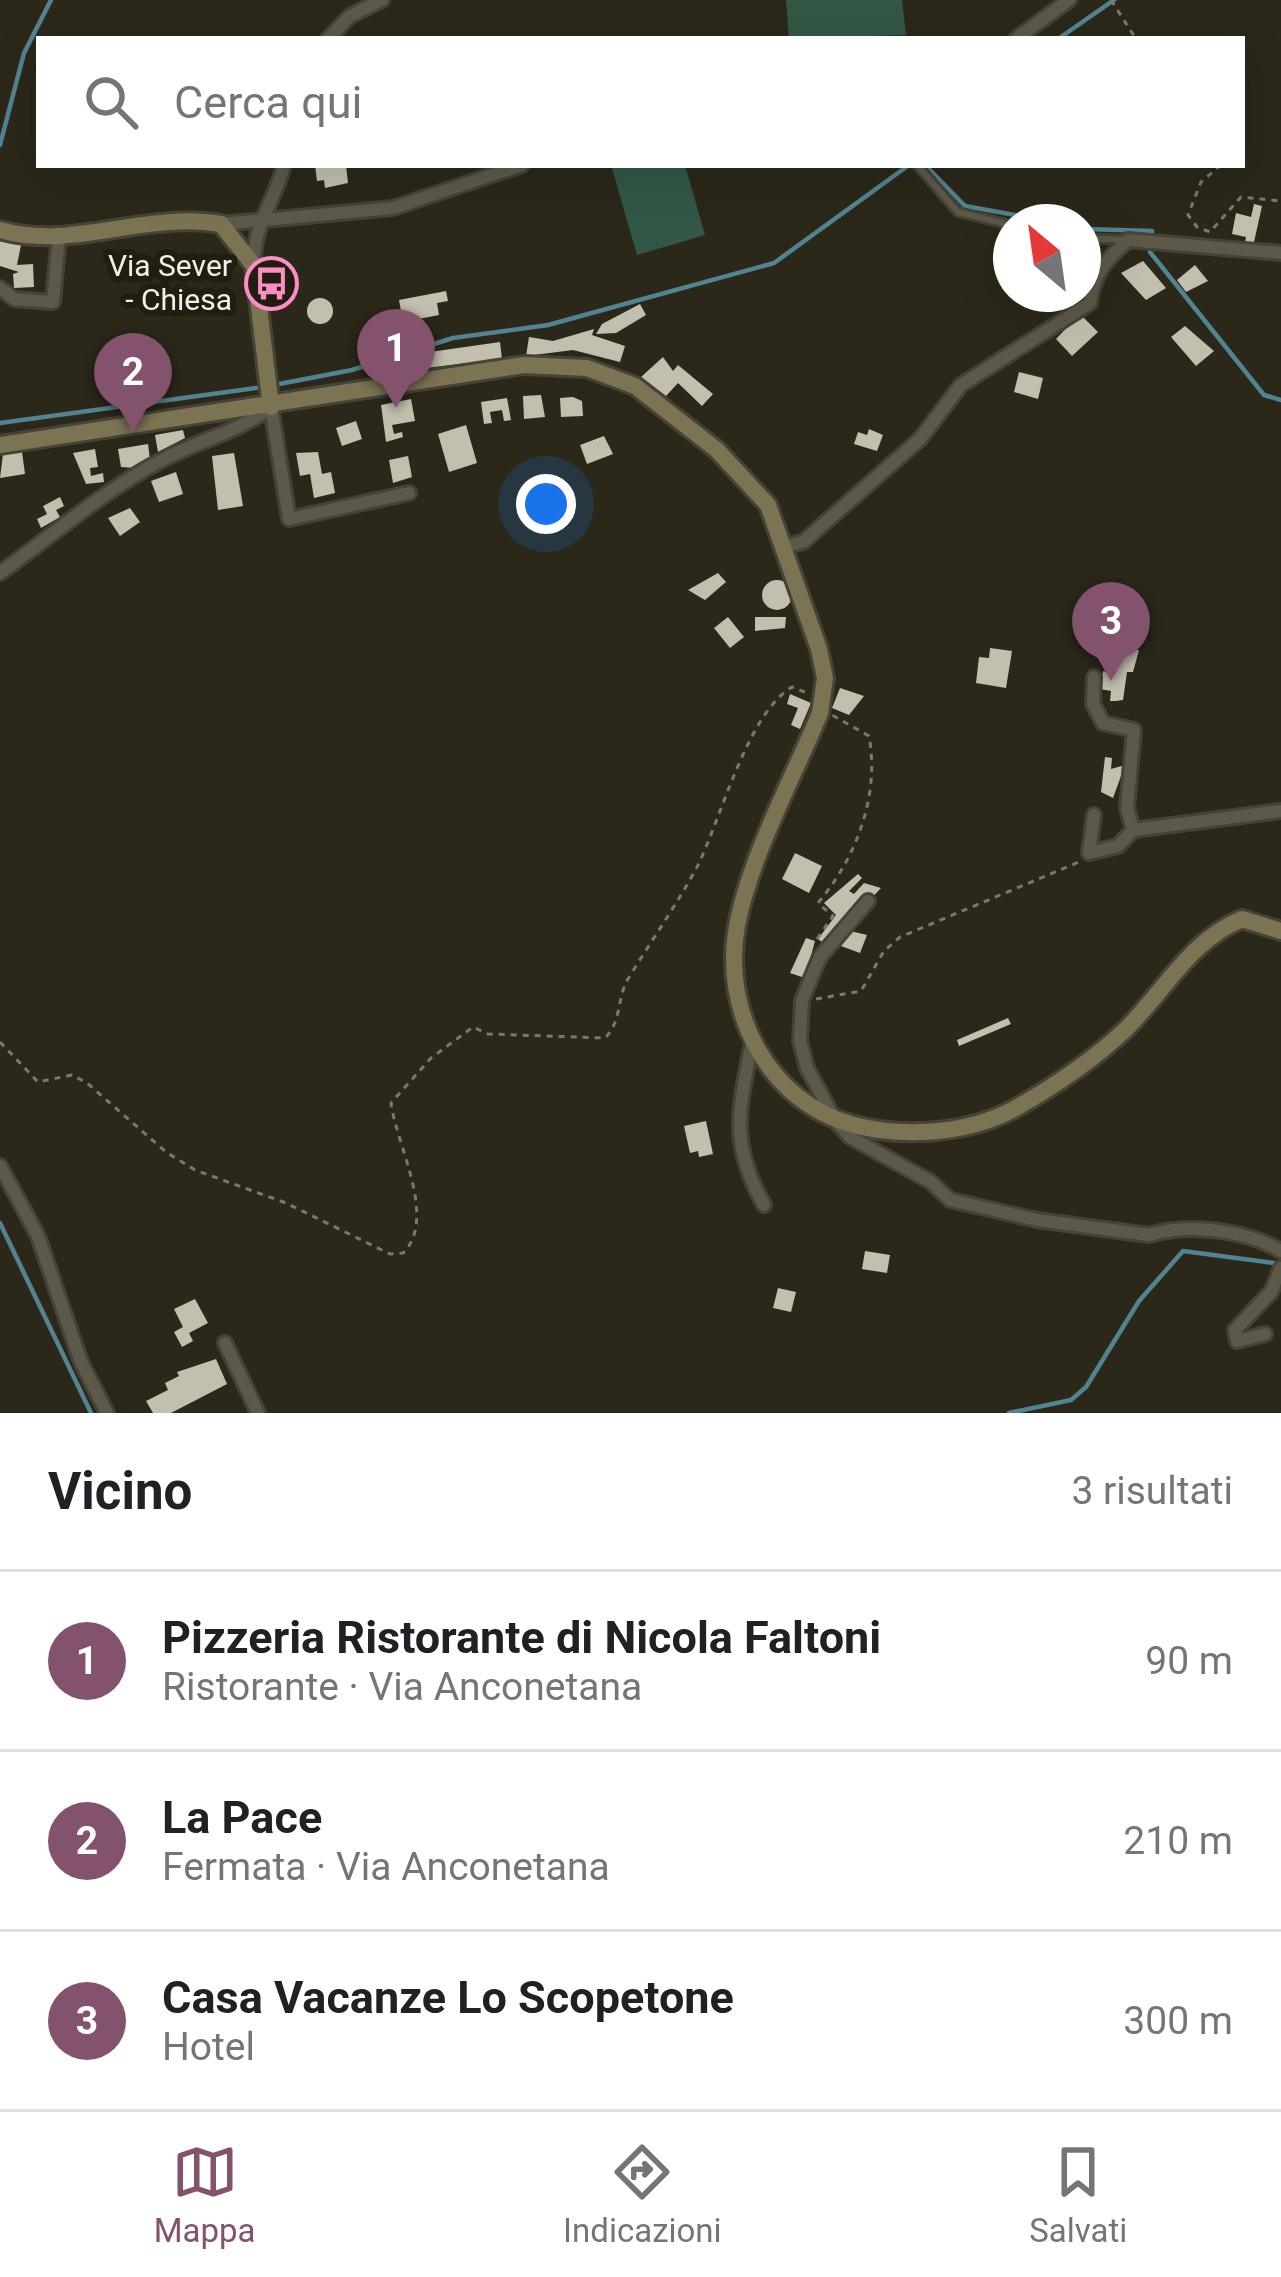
<!DOCTYPE html>
<html lang="it">
<meta charset="utf-8">
<style>
body{margin:0;font-family:Roboto,sans-serif;background:#f2f2f2;color:#202124}
.compass{position:absolute;left:993px;top:204px;width:108px;height:108px;border-radius:50%;background:#fff;box-shadow:0 12px 48px #0002;rotate:331deg}
.you{position:absolute;left:546px;top:504px;width:42px;height:42px;margin:-30px;border:9px solid #fff;border-radius:50%;background:#1a73e8;box-shadow:0 0 0 18px #1a73e833}
.badge{display:grid;place-items:center;width:78px;height:78px;border-radius:50%;background:#83526c;color:#fff;font-size:39px;font-weight:700}
.pin{position:absolute;translate:-50% -99px;filter:drop-shadow(0 3px 6px #0008)}
.pin::after{content:'';position:absolute;top:63px;width:42px;height:36px;background:inherit;clip-path:polygon(0 0,100% 0,50% 100%)}
.list{margin:0;padding:0;list-style:none}
h2{display:flex;justify-content:space-between;align-items:center;height:156px;margin:0;padding:0 48px;font-size:51px}
h2 small{font-size:39px;font-weight:400;color:#757577}
.list li{display:grid;grid-template-columns:78px 1fr auto;gap:36px;align-items:center;box-sizing:border-box;height:180px;padding:0 48px;border-top:3px solid #e0e0e0}
.list b{display:block;font-size:45px;white-space:nowrap}
.list p{margin:0;font-size:39px;white-space:nowrap;color:#757577}
.list em{font-size:39px;font-style:normal;color:#757577}
.icon{flex:none;width:66px;height:66px;fill:none;stroke:currentColor;stroke-width:2;stroke-linecap:round;stroke-linejoin:round}
.map{position:relative;flex:none;width:1281px;height:1413px;overflow:hidden}
.search{position:absolute;background:#fff;box-shadow:0 12px 48px #0002;left:36px;right:36px;top:36px;height:132px;display:flex;align-items:center;gap:30px;box-sizing:border-box;padding:0 42px;border-radius:0px;color:#757577;font-size:45px}
.sheet{height:696px;background:#fff}
nav{display:flex;justify-content:space-around;align-items:center;box-sizing:border-box;height:168px;border-top:3px solid #e0e0e0;background:#fff;font-size:33px;color:#757577}
nav a{display:grid;justify-items:center;gap:6px}
nav .on{color:#83526c}
.map>svg:first-child{display:block}
.green{fill:#325746}
.lines{fill:none;stroke-linecap:round;stroke-linejoin:round}
.stream{stroke:#518491;stroke-width:4.5}
.building{fill:#c3bfae}
.lane-casing{stroke:#454236;stroke-width:12}
.street-casing{stroke:#454236;stroke-width:18}
.secondary-casing{stroke:#454236;stroke-width:22}
.path{stroke:#7b796d;stroke-width:3;stroke-dasharray:6 6;stroke-linecap:butt}
.lane{stroke:#5d594a;stroke-width:6}
.street{stroke:#5d594a;stroke-width:12}
.secondary{stroke:#7c7353;stroke-width:16}
.labels{text-anchor:middle;stroke-width:12;stroke-linejoin:round;paint-order:stroke}
.poi-label{font-size:30px;fill:#f1efe6;stroke:#211e11;text-anchor:end}
</style>
<div class="map">
<svg width="1281" height="1413" viewBox="0 0 1281 1413">
<rect width="100%" height="100%" fill="#2b281a"/>
<!-- green -->
<path class="green" d="M786 0H902L906 35 789 39Z
M611 165H685L705 235 637 255Z"/>
<g class="lines">
<!-- stream -->
<path class="stream" d="M1058 39 1114 0
M0 145 24 53 51 0
M925 165 965 206 1054 222
M1083 229 1152 231 1150 252 1264 395 1281 400
M274 385 352 370 453 338 548 325 774 263 909 165
M0 423 263 387
M0 1223 91 1413
M1009 1413 1071 1400 1086 1387 1139 1301 1183 1251 1281 1264"/>
</g>
<!-- building -->
<path class="building" d="M315 165H346L348 183 325 188 324 180 317 181Z
M1254 204 1262 206 1252 251 1244 249 1246 237 1232 234 1236 213 1251 217Z
M0 239 21 245 17 265 33 264 34 287 14 288 13 274 19 272 0 266Z
M1143 261 1166 288 1146 300 1121 273Z
M1195 265 1208 281 1186 292 1177 280Z
M446 291 448 301 437 303 439 315 403 322 399 300Z
M307 311a13 13 0 1 1 26 0a13 13 0 1 1-26 0Z
M640 304 646 315 616 333 596 334 602 324Z
M1080 314 1098 332 1072 356 1056 339Z
M1185 326 1214 351 1196 366 1171 337Z
M594 329 592 335 625 346 620 362 573 350 526 356 529 337 553 341Z
M500 342 502 359 392 372 390 364 409 355Z
M663 357 673 371 678 365 713 394 702 406 678 383 666 396 641 377Z
M1019 372 1043 378 1038 399 1014 392Z
M541 395 545 417 524 419 523 396Z
M573 397 582 401 583 416 561 417 560 398Z
M507 398 511 420 504 421 502 410 490 412 492 423 484 424 481 402Z
M411 399 415 421 392 425 394 434 402 432 403 437 386 442 381 405Z
M356 421 362 439 342 446 336 428Z
M466 425 477 463 449 472 438 434Z
M869 429 883 435 877 451 854 444 858 432 867 435Z
M183 430 185 438 158 452 155 435Z
M604 436 613 454 587 464 580 445Z
M148 444 150 460 136 468 121 467 118 449Z
M95 449 98 467 90 468 91 476 103 473 104 482 86 484 73 453Z
M22 452 25 474 0 478 3 454Z
M318 452 322 474 331 472 335 493 314 498 310 474 300 476 296 453Z
M234 453 243 506 218 510 212 456Z
M408 456 412 477 393 483 389 460Z
M176 472 183 494 159 502 151 481Z
M60 497 64 506 56 510 60 517 41 528 37 519 47 514 43 506Z
M130 508 140 522 120 536 108 518Z
M718 573 726 582 705 600 688 590Z
M762 595a15 15 0 1 1 30 0a15 15 0 1 1-30 0Z
M728 617 744 637 730 648 714 628Z
M755 617H786L785 628 755 631Z
M1111 643 1124 644 1123 651 1139 650 1133 672H1127L1123 700 1116 701H1110L1111 691 1100 689 1103 671 1114 673Z
M990 648 1012 651 1006 688 976 683 979 657 989 658Z
M840 688 864 696 849 715 832 708Z
M790 694 811 703 800 729 791 725 798 708 787 704Z
M1105 757 1112 758 1111 769 1125 765 1113 798 1101 792Z
M795 853 822 866 809 893 782 879Z
M858 874 862 878 849 891 854 894 864 883 881 888 827 946 818 939 836 915 824 903Z
M846 930 867 935 860 953 841 946Z
M806 938 815 941 805 978 790 973Z
M1008 1018 1011 1024 959 1046 957 1040Z
M706 1121 713 1154 699 1157 698 1151 690 1153 684 1126Z
M865 1251 890 1255 887 1273 862 1269Z
M778 1288 796 1292 791 1312 773 1308Z
M195 1299 208 1323 189 1333 193 1341 182 1347 174 1332 183 1327 174 1309Z
M216 1359 227 1384 171 1413H153L146 1401 168 1390 165 1383 179 1376 177 1372Z"/>
<g class="lines">
<defs>
<path id="lane" d="M917 165 958 212 1011 225
M1083 238 1127 240"/>
<path id="street" d="M328 39 350 16 382 0
M1016 39 1069 0
M221 224 393 208 522 165
M254 265C252 226 275 201 284 165
M0 288 14 299 53 302 59 235
M786 546 803 542 920 439 961 385 1090 303C1094 273 1106 260 1128 240L1281 253
M0 573C54 534 103 491 162 460 198 441 238 432 271 407L289 519 409 493
M1094 677 1093 704 1103 723 1134 730 1127 808 1133 830 1281 811
M1094 815 1089 853 1118 846 1133 830
M868 901 820 957 802 1000 800 1041 807 1068 835 1120 850 1137 931 1182 950 1200 1037 1220 1149 1235C1189 1223 1246 1230 1281 1251
M752 1043C739 1109 729 1143 764 1205
M0 1166 38 1236 81 1362 107 1413
M1265 1334 1237 1341 1235 1330 1271 1292 1281 1268
M225 1343 258 1413"/>
<path id="secondary" d="M0 230C71 251 145 211 221 224L254 266 271 407
M0 445 524 365 587 368 635 386 717 450 768 505 819 649 825 678 820 713C793 778 750 857 737 926 721 1011 769 1103 854 1125 903 1138 968 1134 1014 1109 1053 1087 1092 1061 1125 1030 1164 992 1190 940 1242 919L1281 931"/>
</defs>
<!-- lane casing -->
<use href="#lane" class="lane-casing"/>
<!-- street casing -->
<use href="#street" class="street-casing"/>
<!-- secondary casing -->
<use href="#secondary" class="secondary-casing"/>
<!-- path -->
<path class="path" d="M1111 0 1136 39
M1221 165 1201 182 1188 215 1197 227 1210 232 1241 197 1281 201
M817 939 833 916 818 903C856 858 880 796 869 736L832 715
M816 999 861 991 884 951 900 937 1079 862
M0 1042 38 1082 72 1075 87 1083 166 1152 195 1170 286 1203 390 1254 403 1253C438 1219 396 1144 391 1103L431 1058 473 1027 488 1034 605 1038C622 1021 617 997 628 979 651 941 676 906 697 867 721 819 747 714 792 687L810 694"/>
<!-- lane -->
<use href="#lane" class="lane"/>
<!-- street -->
<use href="#street" class="street"/>
<!-- secondary -->
<use href="#secondary" class="secondary"/>
</g>
<!-- icons -->
<defs>
<symbol id="bus-ring" viewBox="-11 -11 22 22"><circle r="9.5" fill="#211e11" stroke="#fb8fc3" stroke-width="1.5"/><path d="M-5-6H5V4H4V6H2V4H-2V6H-4V4H-5ZM-3.5-4V0h7V-4ZM-3.5 1.2v1.5H-2V1.2ZM2 1.2v1.5H3.5V1.2Z" fill="#fb8fc3"/></symbol>
</defs>
<g fill-rule="evenodd">
<use href="#bus-ring" x="242" y="254" width="59" height="59"/>
</g>
<g class="labels">
<!-- poi labels -->
<g class="poi-label">
<text x="232" y="276">Via Sever<tspan x="232" dy="34">- Chiesa</tspan></text>
</g>
</g>
</svg>
<svg class="compass" viewBox="-18 -18 36 36"><path d="M0-13l5 13h-10z" fill="#e53935"/><path d="M0 13l5-13h-10z" fill="#757577"/></svg>
<div class="you"></div>
<div class="pin badge" style="left:396px;top:408px">1</div>
<div class="pin badge" style="left:133px;top:432px">2</div>
<div class="pin badge" style="left:1111px;top:681px">3</div>
<div class="search"><svg class="icon" aria-label="search" viewBox="0 0 24 24"><circle cx="10" cy="10" r="6"/><path d="M15 15l6 6"/></svg>Cerca qui</div>
</div>
<section class="sheet">
<h2>Vicino<small>3 risultati</small></h2>
<ul class="list">
<li><span class="badge">1</span><div><b>Pizzeria Ristorante di Nicola Faltoni</b><p>Ristorante · Via Anconetana</p></div><em>90 m</em></li>
<li><span class="badge">2</span><div><b>La Pace</b><p>Fermata · Via Anconetana</p></div><em>210 m</em></li>
<li><span class="badge">3</span><div><b>Casa Vacanze Lo Scopetone</b><p>Hotel</p></div><em>300 m</em></li>
</ul>
</section>
<nav>
<a class="on"><svg class="icon" aria-label="map" viewBox="0 0 24 24"><path d="M3 6l6-2 6 2 6-2v14l-6 2-6-2-6 2zM9 4v14M15 6v14"/></svg>Mappa</a>
<a><svg class="icon" aria-label="directions" viewBox="0 0 24 24"><path d="M12 3l9 9-9 9-9-9zM9 14v-3h6M13 9l2 2-2 2"/></svg>Indicazioni</a>
<a><svg class="icon" aria-label="saved" viewBox="0 0 24 24"><path d="M7 4h10v16l-5-4-5 4z"/></svg>Salvati</a>
</nav>
